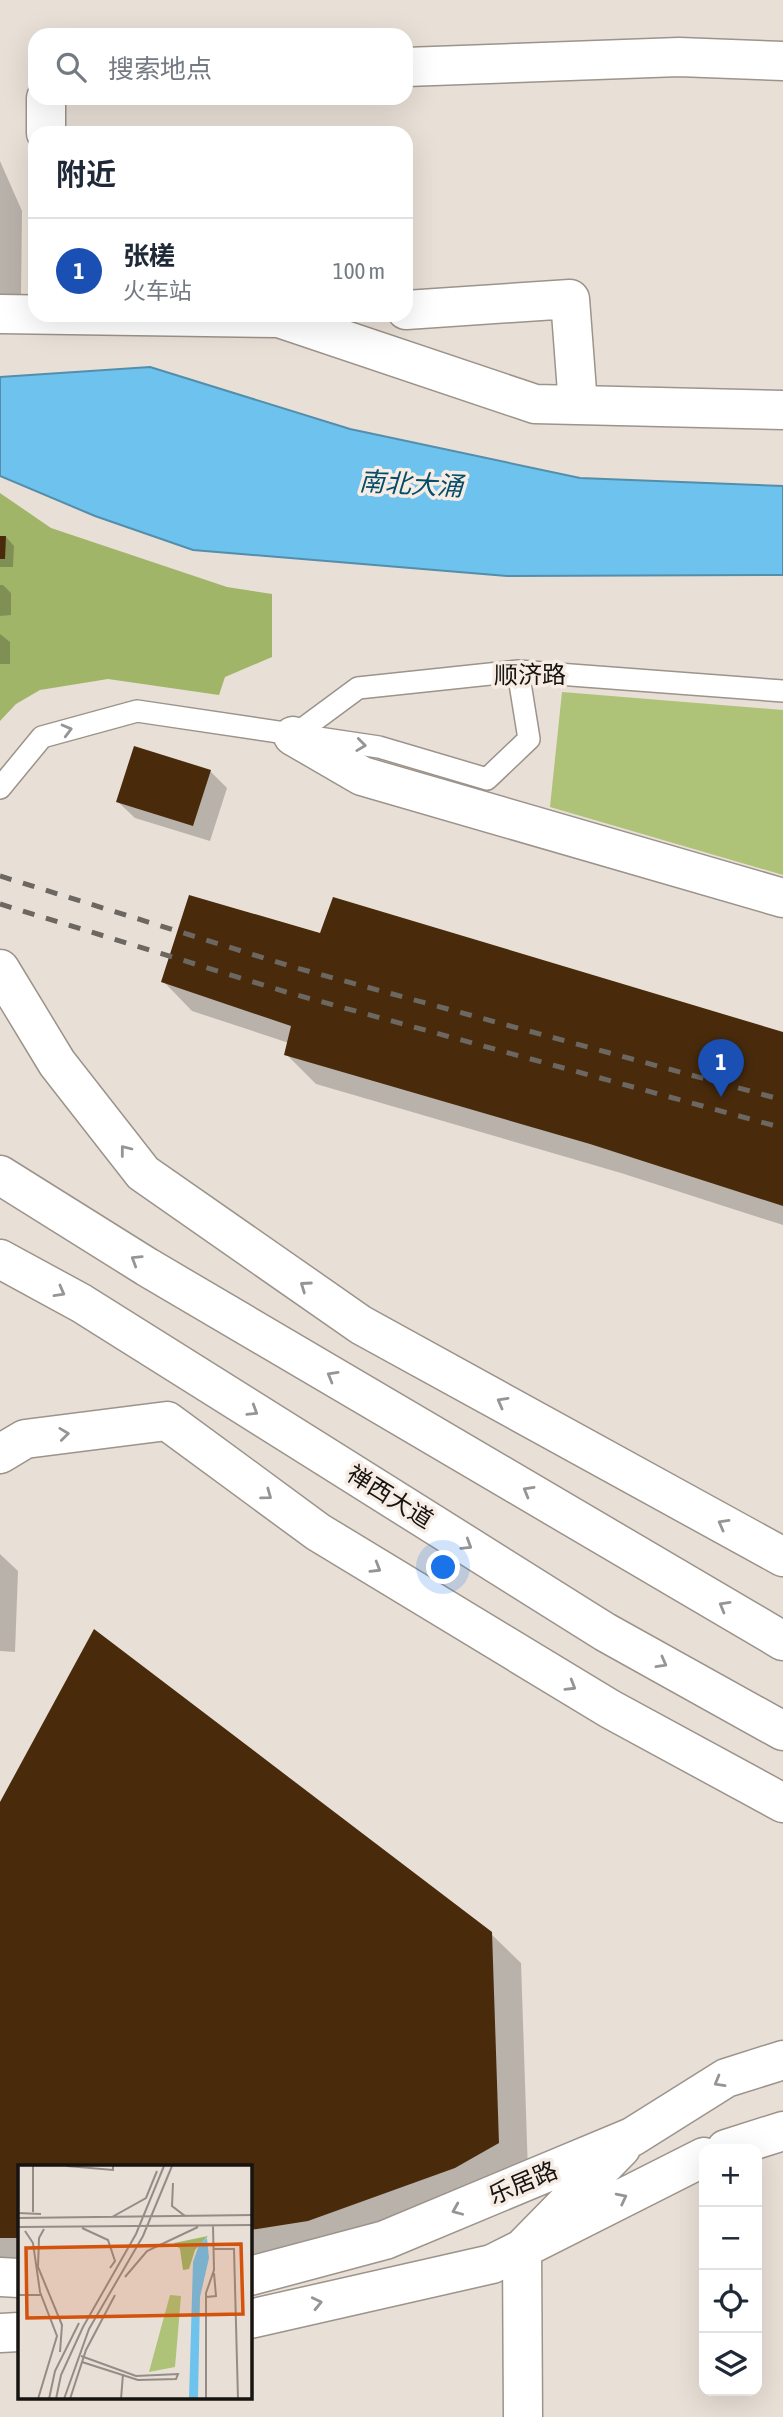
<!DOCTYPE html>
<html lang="zh">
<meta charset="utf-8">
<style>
body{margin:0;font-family:"Asap Condensed","Noto Sans SC",sans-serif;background:#f2f2f3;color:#1f2937}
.controls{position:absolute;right:21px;bottom:21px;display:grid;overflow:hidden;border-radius:14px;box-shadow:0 7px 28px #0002}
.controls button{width:63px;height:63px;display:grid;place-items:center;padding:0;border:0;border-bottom:2px solid #e0e1e3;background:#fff;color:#1f2937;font:35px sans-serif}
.you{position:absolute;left:444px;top:1568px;width:24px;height:24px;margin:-18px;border:5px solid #fff;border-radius:50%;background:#1a73e8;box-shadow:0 0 0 10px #1a73e833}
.badge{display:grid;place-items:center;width:46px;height:46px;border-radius:50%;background:#db2777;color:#fff;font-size:23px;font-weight:700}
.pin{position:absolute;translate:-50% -58px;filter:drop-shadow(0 2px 4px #0008)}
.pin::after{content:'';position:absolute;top:37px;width:24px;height:21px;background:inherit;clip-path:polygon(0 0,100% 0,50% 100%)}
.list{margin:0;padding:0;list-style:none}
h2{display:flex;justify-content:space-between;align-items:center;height:91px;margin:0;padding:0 28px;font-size:30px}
h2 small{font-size:23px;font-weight:400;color:#747a83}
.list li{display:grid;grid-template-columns:46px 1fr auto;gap:21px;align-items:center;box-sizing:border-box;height:105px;padding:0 28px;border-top:2px solid #e0e1e3}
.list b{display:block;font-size:26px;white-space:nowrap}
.list p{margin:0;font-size:23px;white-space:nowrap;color:#747a83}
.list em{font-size:23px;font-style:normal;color:#747a83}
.icon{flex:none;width:38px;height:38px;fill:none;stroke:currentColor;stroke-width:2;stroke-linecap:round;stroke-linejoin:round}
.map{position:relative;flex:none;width:783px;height:2417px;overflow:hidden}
.search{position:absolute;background:#fff;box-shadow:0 7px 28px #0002;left:28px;top:28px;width:385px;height:77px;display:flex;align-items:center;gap:18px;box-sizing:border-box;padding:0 24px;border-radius:21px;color:#747a83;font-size:26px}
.panel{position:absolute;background:#fff;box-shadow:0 7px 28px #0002;left:28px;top:126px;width:385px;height:196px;border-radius:21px}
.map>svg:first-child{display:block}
.green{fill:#aec278}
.forest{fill:#a1b569}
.water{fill:#6dc2ee;stroke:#538eab;stroke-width:2}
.shadow{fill:#0003}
.building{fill:#492b0c}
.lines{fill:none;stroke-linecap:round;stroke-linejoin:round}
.lane-casing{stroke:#9c938a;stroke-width:24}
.street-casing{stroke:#9c938a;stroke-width:41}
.secondary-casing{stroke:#9c938a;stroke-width:41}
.highway-casing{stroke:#9c938a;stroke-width:41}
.lane{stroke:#fff;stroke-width:21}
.street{stroke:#fff;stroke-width:38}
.secondary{stroke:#fff;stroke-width:38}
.highway{stroke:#fff;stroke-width:38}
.rail{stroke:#6c6761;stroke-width:5;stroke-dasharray:12 12;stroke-linecap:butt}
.oneway{stroke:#969593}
.labels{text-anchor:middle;stroke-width:7;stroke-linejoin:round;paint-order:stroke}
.street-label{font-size:24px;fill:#161310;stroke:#f6ece3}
.water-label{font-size:26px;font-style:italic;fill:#034d6a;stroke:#f6ece3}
.inset-road{fill:none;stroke:#948d87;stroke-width:2}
.view{fill:#d3520c;fill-opacity:0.15;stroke:#d3520c;stroke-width:3.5}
.inset-edge{fill:none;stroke:#161310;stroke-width:3.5}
</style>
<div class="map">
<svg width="783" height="2417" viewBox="0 0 783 2417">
<rect width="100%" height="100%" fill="#e8dfd6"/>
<!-- green -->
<path class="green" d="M562 692 783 710V875L550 807Z"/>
<!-- forest -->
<path class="forest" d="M0 493 51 528 227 587 272 594V657L225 677 219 695 108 679 40 690 16 704 0 721Z"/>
<!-- water -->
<path class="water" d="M150 367 350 429 580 478 783 486V575L507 576 193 550 95 516 0 476V377Z"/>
<!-- shadow -->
<path class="shadow" d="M0 161 22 211 21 296H0Z
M0 537H6L14 546 13 567H0Z
M0 585H3L11 593V615L0 616Z
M0 634 10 642V664H0Z
M210 771 227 788 210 841 135 818 118 802Z
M321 935 783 1034V1225L621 1173 316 1084 286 1054 289 1043 192 1011 163 981Z
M0 1554 18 1571 15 1652 0 1651Z
M0 1809 491 1934 521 1963 528 2172 485 2197 250 2263V2167H19V2266H0Z"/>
<!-- building -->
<path class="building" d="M0 536H6L5 559H0Z
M134 746 211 770 193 826 116 802Z
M189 895 320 933 333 897 783 1032V1206L590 1144 284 1055 291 1026 161 982Z
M94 1629 492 1932 499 2143 455 2168 308 2221 250 2230V2167H19V2238H0V1802Z"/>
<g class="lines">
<defs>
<path id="lane" d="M293 736 358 688 518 671 783 691
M0 788 42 737 137 711 379 747 487 779 529 739 518 671"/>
<path id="street" d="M406 67 679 57 783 61
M46 133V98
M406 310 570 299 578 405
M0 314 279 318 535 404 783 410
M293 736 362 776 783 898"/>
<path id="secondary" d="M726 2149 783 2131
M250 2276 385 2240 632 2137 726 2078 783 2060
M0 2277 19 2278
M250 2319 492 2264 704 2157
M0 2333 19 2332
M523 2417 522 2249 621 2148"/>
<path id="highway" d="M0 969 57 1063 143 1173 361 1325 783 1557
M0 1175 147 1267 783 1641
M0 1259 81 1303 605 1632 783 1731
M0 1454 25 1439 167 1421 318 1532 610 1709 783 1803"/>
</defs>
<!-- lane casing -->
<use href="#lane" class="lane-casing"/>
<!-- street casing -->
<use href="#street" class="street-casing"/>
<!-- secondary casing -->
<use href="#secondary" class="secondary-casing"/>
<!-- highway casing -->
<use href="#highway" class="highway-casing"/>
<!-- lane -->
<use href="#lane" class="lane"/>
<!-- street -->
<use href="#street" class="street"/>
<!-- secondary -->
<use href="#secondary" class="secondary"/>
<!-- highway -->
<use href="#highway" class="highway"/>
<!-- rail -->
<path class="rail" d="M0 876 293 967 783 1100
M0 904 286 992 783 1128"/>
</g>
<!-- one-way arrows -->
<defs><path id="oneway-chevron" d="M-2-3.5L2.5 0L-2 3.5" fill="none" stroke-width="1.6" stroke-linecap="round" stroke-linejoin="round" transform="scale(1.75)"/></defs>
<g class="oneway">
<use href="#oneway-chevron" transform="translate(67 730) rotate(-15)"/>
<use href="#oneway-chevron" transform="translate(361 745) rotate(7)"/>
<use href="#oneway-chevron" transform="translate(125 1150) rotate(-128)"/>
<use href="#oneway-chevron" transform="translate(136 1260) rotate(-148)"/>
<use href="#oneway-chevron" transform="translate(305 1286) rotate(-145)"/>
<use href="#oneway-chevron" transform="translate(60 1292) rotate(29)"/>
<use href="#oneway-chevron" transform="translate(332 1376) rotate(-150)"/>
<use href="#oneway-chevron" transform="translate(502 1402) rotate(-151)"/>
<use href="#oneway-chevron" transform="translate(253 1411) rotate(32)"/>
<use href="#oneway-chevron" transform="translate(64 1434) rotate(-7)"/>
<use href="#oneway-chevron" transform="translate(528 1491) rotate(-150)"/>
<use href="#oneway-chevron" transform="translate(267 1495) rotate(36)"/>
<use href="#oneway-chevron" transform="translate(723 1524) rotate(-151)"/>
<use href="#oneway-chevron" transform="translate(467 1545) rotate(32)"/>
<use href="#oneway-chevron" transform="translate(376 1568) rotate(31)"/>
<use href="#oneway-chevron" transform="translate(724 1606) rotate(-150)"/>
<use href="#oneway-chevron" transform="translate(662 1663) rotate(29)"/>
<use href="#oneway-chevron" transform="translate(571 1686) rotate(31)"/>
<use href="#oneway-chevron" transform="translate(719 2082) rotate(150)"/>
<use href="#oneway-chevron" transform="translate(622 2198) rotate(-27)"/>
<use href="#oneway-chevron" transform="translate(457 2210) rotate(157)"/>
<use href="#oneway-chevron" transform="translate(317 2303) rotate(-13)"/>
</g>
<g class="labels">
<!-- street labels -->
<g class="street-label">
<text x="530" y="683">顺济路</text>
<text transform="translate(390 1497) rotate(32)" y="8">禅西大道</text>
<text transform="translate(523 2183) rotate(-23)" y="8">乐居路</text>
</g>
<!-- water labels -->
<g class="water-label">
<text transform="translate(411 484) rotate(3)" y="9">南北大涌</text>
</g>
</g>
<!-- overview -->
<g transform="translate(18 2165)">
<rect width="234" height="234" fill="#e8dfd6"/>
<path d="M152 130 163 131 157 202 131 207Z" fill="#aec278"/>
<path d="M190 71 177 85 171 104 165 105 162 84 156 78Z" fill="#a1b569"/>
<path d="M189 73 191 93 182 132 180 234H171L175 97 181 80Z" fill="#6dc2ee"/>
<path class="inset-road" d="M15 1V47M49 1 95 5V1M155 18 154 41 167 51M0 48 23 49M94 52 128 33 139 6M0 53 235 50M0 62 235 60M64 63 90 75 97 96 92 103M26 64 21 73 20 102 44 160 42 187M7 66 15 78 22 127 39 171 20 234M195 84H216L220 234M107 112 129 86 180 62M0 130H24M188 132 198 131 196 108M63 191 118 211 160 209 158 214 120 215 64 197M31 234 37 206 61 158M38 234 43 210 65 162 118 69 146 1M46 234 71 164 125 71 154 1M52 234 68 185 97 130M103 234 105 209M188 234V128L196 105 195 61"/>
<path class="view" d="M223 79 225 149 9 153 8 83Z"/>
<rect width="234" height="234" class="inset-edge"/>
</g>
</svg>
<div class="controls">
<button>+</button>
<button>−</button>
<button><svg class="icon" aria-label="locate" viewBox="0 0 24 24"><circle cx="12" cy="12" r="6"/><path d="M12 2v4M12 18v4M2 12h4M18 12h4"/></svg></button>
<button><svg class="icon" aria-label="layers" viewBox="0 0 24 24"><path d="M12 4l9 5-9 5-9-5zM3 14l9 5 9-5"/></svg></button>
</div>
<div class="you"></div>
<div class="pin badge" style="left:721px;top:1097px;background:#1a4fb4">1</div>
<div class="search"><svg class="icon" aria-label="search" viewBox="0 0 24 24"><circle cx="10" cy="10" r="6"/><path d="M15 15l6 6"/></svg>搜索地点</div>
<section class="panel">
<h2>附近<small></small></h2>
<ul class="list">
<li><span class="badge" style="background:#1a4fb4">1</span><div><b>张槎</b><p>火车站</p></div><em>100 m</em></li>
</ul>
</section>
</div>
